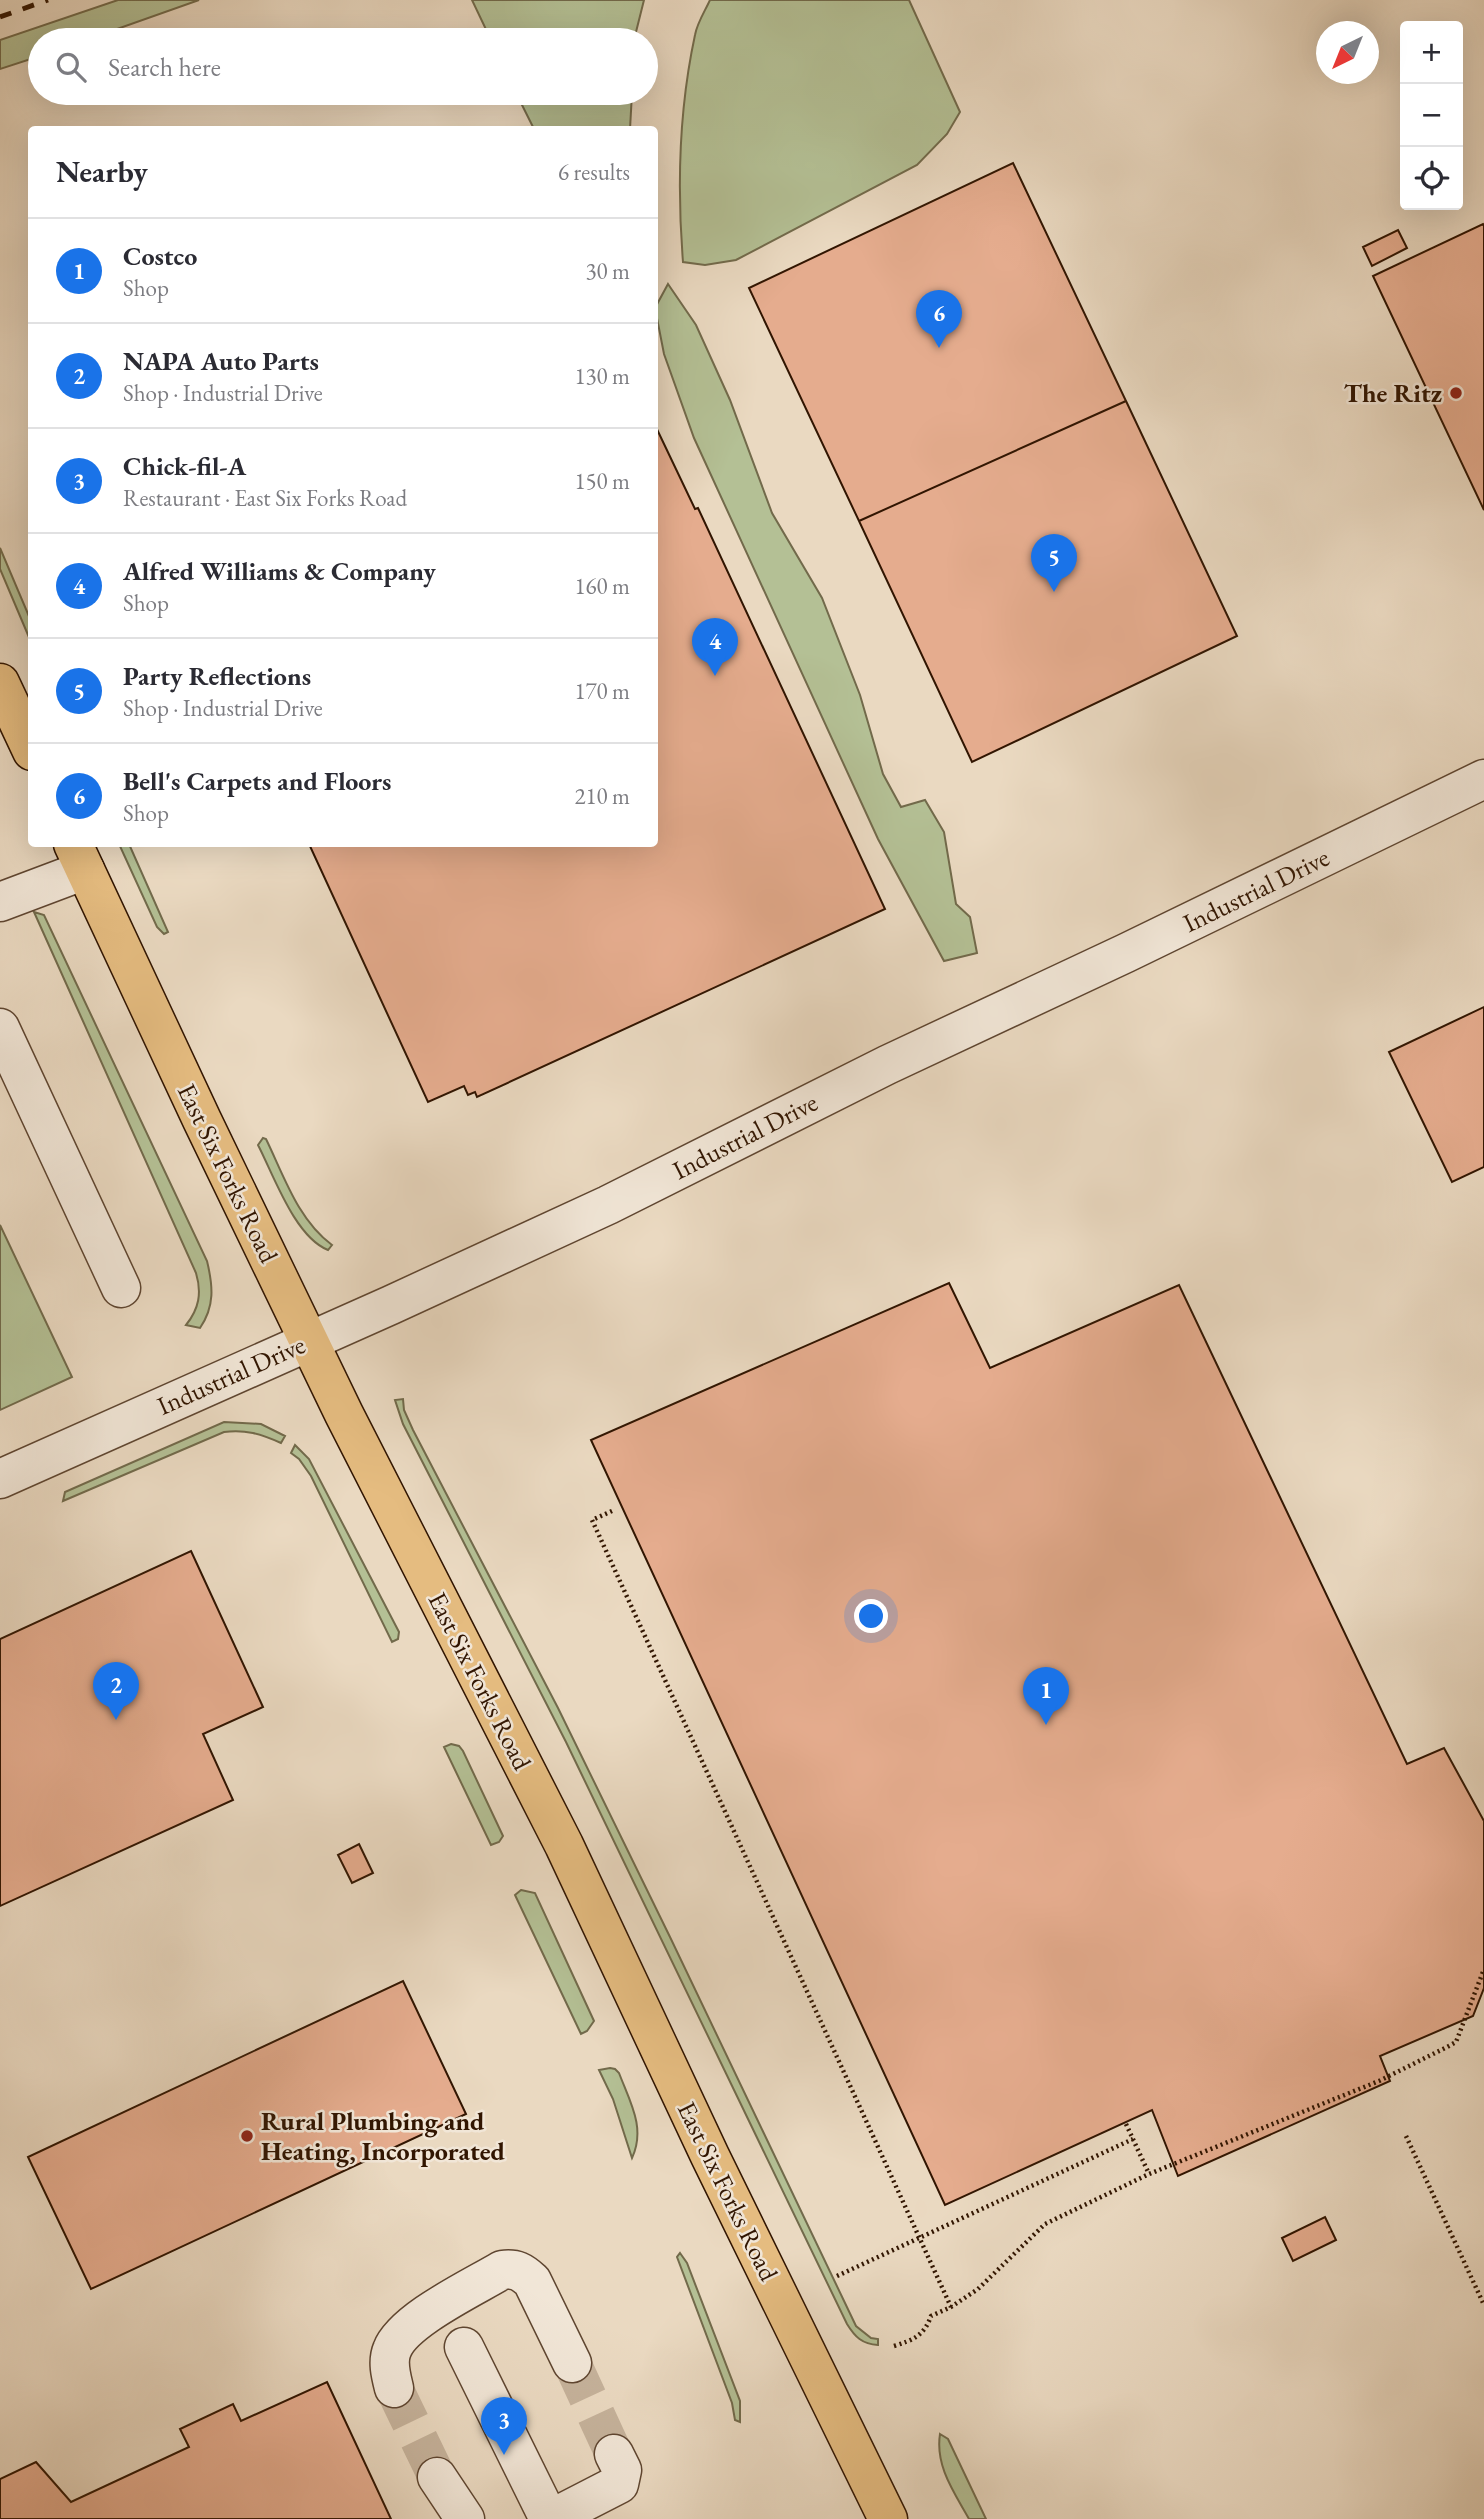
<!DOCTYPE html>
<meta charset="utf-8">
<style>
body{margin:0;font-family:"EB Garamond",serif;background:#f2f2f3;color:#2b2b33}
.controls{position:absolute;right:21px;top:21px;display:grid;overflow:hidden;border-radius:7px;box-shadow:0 7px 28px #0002}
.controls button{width:63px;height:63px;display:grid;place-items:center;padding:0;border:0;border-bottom:2px solid #e1e1e2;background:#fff;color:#2b2b33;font:35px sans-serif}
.compass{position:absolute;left:1316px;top:21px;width:63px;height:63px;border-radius:50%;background:#fff;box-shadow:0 7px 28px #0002;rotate:223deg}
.you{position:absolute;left:872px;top:1617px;width:24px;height:24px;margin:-18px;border:5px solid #fff;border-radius:50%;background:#1a73e8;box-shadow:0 0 0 10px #1a73e833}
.badge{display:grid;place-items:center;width:46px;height:46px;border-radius:50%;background:#1a73e8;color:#fff;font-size:23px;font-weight:700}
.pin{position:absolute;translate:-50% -58px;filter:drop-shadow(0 2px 4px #0008)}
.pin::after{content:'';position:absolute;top:37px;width:24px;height:21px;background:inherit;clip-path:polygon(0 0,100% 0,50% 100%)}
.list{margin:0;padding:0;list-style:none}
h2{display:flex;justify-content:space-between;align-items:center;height:91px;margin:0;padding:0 28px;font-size:30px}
h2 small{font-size:23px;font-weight:400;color:#7c7c81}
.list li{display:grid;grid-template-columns:46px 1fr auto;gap:21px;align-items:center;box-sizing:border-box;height:105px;padding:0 28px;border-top:2px solid #e1e1e2}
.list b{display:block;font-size:26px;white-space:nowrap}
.list p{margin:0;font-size:23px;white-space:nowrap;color:#7c7c81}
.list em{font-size:23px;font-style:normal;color:#7c7c81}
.icon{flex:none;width:38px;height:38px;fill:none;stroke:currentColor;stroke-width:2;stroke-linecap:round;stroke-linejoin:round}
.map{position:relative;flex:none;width:1484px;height:2519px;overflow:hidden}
.search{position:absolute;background:#fff;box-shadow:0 7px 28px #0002;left:28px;top:28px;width:630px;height:77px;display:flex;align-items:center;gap:18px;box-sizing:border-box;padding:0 24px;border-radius:38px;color:#7c7c81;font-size:26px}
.panel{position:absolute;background:#fff;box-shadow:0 7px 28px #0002;left:28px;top:126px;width:630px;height:721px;border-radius:7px}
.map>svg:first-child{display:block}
.green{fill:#b4c095;stroke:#726a4b;stroke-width:2}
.building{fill:#e5ac8e;stroke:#311501;stroke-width:2}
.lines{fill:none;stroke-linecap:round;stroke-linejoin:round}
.minor-tunnel{stroke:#c5b29b;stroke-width:38;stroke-dasharray:38 19;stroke-linecap:butt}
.minor-casing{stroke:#5f4631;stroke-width:41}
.major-casing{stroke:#311501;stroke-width:41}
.path{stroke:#311501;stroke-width:4.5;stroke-dasharray:2 3.5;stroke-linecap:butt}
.minor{stroke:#f1e6d7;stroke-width:38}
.major{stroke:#e5bc80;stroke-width:38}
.rail{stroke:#311501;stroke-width:5;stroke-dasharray:12 12;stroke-linecap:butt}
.poi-dot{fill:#8f2418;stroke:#f1e6d7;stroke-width:2.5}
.labels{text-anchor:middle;stroke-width:5;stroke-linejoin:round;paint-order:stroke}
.poi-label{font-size:26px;font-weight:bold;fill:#311501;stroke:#f1e6d7;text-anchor:end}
.street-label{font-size:26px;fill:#311501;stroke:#f1e6d7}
</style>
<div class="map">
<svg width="1484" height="2519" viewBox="0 0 1484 2519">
<rect width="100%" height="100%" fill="#ead9c1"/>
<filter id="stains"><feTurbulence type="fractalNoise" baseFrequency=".00286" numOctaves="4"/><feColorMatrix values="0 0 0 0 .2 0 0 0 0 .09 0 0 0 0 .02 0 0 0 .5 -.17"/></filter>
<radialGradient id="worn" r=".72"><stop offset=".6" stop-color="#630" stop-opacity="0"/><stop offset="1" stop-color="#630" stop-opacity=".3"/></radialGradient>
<!-- green -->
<path class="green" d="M118 0H199L86 40H40V56L0 69V40Z
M472 0H644L634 40H491Z
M710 0H909L960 112 947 134 917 165 736 260 705 265 683 262C677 187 679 109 695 35 697 23 705 11 710 0Z
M516 93H632L630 129H534Z
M668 284 696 325 730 400 772 513 822 598 860 695 883 774 901 807 925 800 944 832 956 904 970 917 977 953 944 961 878 839 694 438 664 354 655 308Z
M0 548 31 621V642L0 569Z
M119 844H129L168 932 164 934 157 927Z
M34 912 44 915 207 1261C213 1286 215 1306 200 1328L186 1325C199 1309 202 1293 196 1273Z
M263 1138 266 1139C284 1176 298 1220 332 1245L328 1250C295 1237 274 1176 258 1145Z
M0 1225 72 1377 0 1410Z
M403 1399 404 1410 413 1430 558 1708 670 1937 856 2326 871 2338 878 2339V2345C862 2344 855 2337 847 2324L566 1742 403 1424 395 1400Z
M224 1422 261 1424 285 1436 281 1443C261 1434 245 1429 224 1432L63 1501 65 1492Z
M295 1445 309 1459 399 1632 398 1639 392 1642 311 1476 299 1459 291 1453Z
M451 1744 459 1746 463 1751 503 1836 499 1842 491 1845 444 1747Z
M521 1890 535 1893 594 2021 587 2031 581 2034 515 1895Z
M610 2068 615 2069 619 2073C630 2102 646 2128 632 2158L613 2099 599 2070Z
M680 2253 687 2263 740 2401V2422L735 2420 732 2403 677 2257Z
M940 2434 948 2439 986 2519H969C954 2492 935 2466 940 2434Z"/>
<!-- building -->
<path class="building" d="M1013 163 1126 401 859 521 749 288Z
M1483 224 1484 226V510L1373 276Z
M1398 230 1407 248 1372 266 1363 247Z
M1126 401 1237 636 972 762 859 521Z
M654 423 695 509 698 508 885 909 477 1097 475 1092 468 1095 464 1086 428 1102 309 844H654Z
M1484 1007V1167L1452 1182 1389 1052Z
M949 1283 990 1368 1179 1285 1407 1764 1444 1748 1484 1821V1988L1473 2016 1380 2056 1390 2081 1178 2176 1152 2110 945 2205 591 1440Z
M191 1551 263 1707 203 1734 233 1800 0 1906V1639Z
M359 1844 373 1873 352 1883 338 1855Z
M403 1981 466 2114 91 2289 28 2157Z
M1325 2217 1336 2240 1293 2261 1282 2238Z
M327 2382 391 2519H0V2479L36 2462 71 2502 189 2447 180 2429 233 2404 241 2421Z"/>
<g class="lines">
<!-- minor-tunnel -->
<path class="minor-tunnel" d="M572 2363 614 2454
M394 2388 437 2477"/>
<defs>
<path id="minor" d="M0 902 85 870
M0 1028 121 1288
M0 1479 391 1305 608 1205 887 1065 1126 953 1484 779
M464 2347 549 2519
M394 2388C391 2376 387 2362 392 2350 403 2320 474 2287 502 2270 516 2268 522 2272 532 2281L572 2363
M437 2477 465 2519
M551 2519 619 2484 622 2470 614 2454"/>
<path id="major" d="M0 683 32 751
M73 844 202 1120 344 1414 564 1845 710 2156 888 2519"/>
</defs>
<!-- minor casing -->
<use href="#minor" class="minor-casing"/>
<!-- major casing -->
<use href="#major" class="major-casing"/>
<!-- path -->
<path class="path" d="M612 1511 592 1520 951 2307
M1126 2124 1149 2174
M1406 2136 1484 2305
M837 2276 1133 2139
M894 2346C913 2340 924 2336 931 2316L951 2307 978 2289 1045 2224 1149 2174 1379 2081 1447 2047 1456 2042 1484 1969"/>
<!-- minor -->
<use href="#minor" class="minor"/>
<!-- major -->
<use href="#major" class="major"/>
<!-- rail -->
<path class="rail" d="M0 17 48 0"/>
</g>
<!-- markers -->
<g class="poi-dot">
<circle cx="1456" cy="393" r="7"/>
<circle cx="247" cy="2136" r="7"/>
</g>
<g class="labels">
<!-- poi labels -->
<g class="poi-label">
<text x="1442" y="402">The Ritz</text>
<text x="261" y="2130" text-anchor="start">Rural Plumbing and<tspan x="261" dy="30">Heating, Incorporated</tspan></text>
</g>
<!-- street labels -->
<g class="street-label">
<text transform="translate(1256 890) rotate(-26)" y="9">Industrial Drive</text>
<text transform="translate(745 1136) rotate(-27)" y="9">Industrial Drive</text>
<text transform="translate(228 1173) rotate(64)" y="9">East Six Forks Road</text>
<text transform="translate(231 1375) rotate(-24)" y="9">Industrial Drive</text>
<text transform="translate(480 1681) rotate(63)" y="9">East Six Forks Road</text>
<text transform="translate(728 2191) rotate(64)" y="9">East Six Forks Road</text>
</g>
</g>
<rect width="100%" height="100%" filter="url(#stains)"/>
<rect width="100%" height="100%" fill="url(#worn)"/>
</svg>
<div class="controls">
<button>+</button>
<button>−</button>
<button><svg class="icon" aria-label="locate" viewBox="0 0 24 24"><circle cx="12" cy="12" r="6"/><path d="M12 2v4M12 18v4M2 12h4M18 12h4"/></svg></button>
</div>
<svg class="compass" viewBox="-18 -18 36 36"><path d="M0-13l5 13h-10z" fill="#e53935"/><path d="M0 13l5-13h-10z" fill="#7c7c81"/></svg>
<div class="you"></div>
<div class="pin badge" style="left:1046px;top:1725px">1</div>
<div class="pin badge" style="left:116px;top:1720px">2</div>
<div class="pin badge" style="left:504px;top:2455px">3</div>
<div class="pin badge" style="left:715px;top:676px">4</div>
<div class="pin badge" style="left:1054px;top:592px">5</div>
<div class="pin badge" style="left:939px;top:348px">6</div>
<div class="search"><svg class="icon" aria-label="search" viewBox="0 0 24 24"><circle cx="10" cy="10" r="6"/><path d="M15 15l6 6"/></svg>Search here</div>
<section class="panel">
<h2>Nearby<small>6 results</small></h2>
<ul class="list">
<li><span class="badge">1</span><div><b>Costco</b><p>Shop</p></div><em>30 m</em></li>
<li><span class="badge">2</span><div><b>NAPA Auto Parts</b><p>Shop · Industrial Drive</p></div><em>130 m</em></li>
<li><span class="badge">3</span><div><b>Chick-fil-A</b><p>Restaurant · East Six Forks Road</p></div><em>150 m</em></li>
<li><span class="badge">4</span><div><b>Alfred Williams &amp; Company</b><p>Shop</p></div><em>160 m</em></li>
<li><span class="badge">5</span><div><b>Party Reflections</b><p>Shop · Industrial Drive</p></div><em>170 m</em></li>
<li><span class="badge">6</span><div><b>Bell's Carpets and Floors</b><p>Shop</p></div><em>210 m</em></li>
</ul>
</section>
</div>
